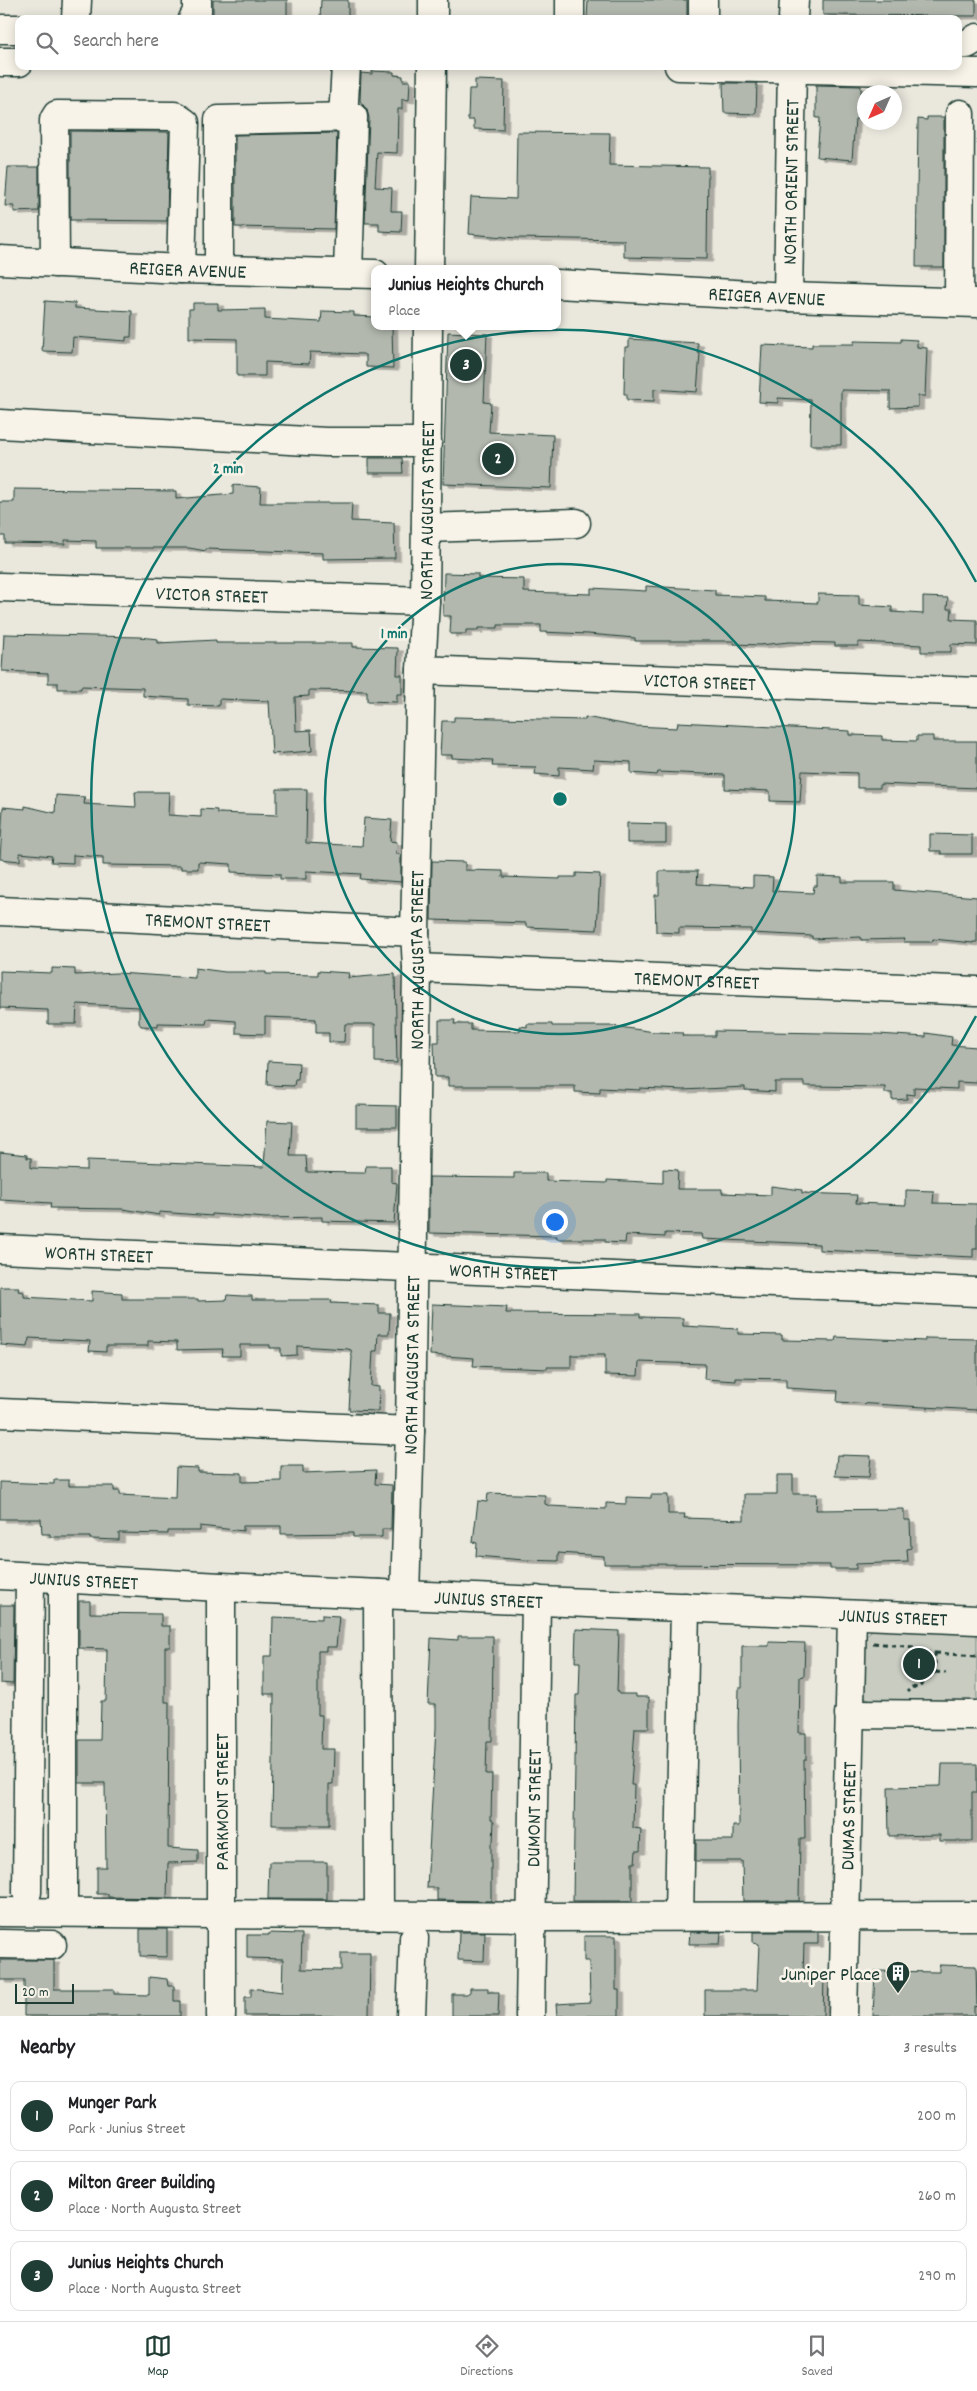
<!DOCTYPE html>
<meta charset="utf-8">
<style>
body{margin:0;font-family:Dekko,sans-serif;background:#f6f6f6;color:#202124}
.compass{position:absolute;left:857px;top:85px;width:45px;height:45px;border-radius:50%;background:#fff;box-shadow:0 2px 12px #0003;rotate:225deg}
.scale{position:absolute;left:15px;bottom:12px;width:59px;box-sizing:border-box;padding-left:5px;border:2px solid #1f3d34;border-top:0;font-size:14px;line-height:18px;white-space:nowrap;color:#1f3d34;-webkit-text-stroke:4px #f7f3e8;paint-order:stroke}
.you{position:absolute;left:554px;top:1221px;width:18px;height:18px;margin:-12px;border:4px solid #fff;border-radius:50%;background:#1a73e8;box-shadow:0 0 0 8px #1a73e833}
.badge{display:grid;place-items:center;width:32px;height:32px;border-radius:50%;background:#1f3d34;color:#fff;font-size:16px;font-weight:700}
.pin{position:absolute;translate:-50% -50%;border:2px solid #fff;box-shadow:0 1px 5px #0006}
.popup{position:absolute;left:371px;top:265px;width:190px;height:65px;box-sizing:border-box;display:grid;place-content:center;border-radius:10px;background:#fff;filter:drop-shadow(0 1px 4px #0005);font-size:16px;white-space:nowrap;color:#757577}
.popup b{font-size:19px;color:#202124}
.popup::after{content:'';position:absolute;left:50%;top:100%;margin-left:-10px;border:10px solid transparent;border-top-color:#fff}
.list{margin:0;padding:0;list-style:none}
h2{display:flex;justify-content:space-between;align-items:center;height:65px;margin:0;padding:0 20px;font-size:21px}
h2 small{font-size:16px;font-weight:400;color:#757577}
.list li{display:grid;grid-template-columns:32px 1fr auto;gap:15px;align-items:center;box-sizing:border-box;height:70px;margin:0 10px 10px;padding:0 10px;border:1px solid #e0e0e0;border-radius:10px}
.list b{display:block;font-size:19px;white-space:nowrap}
.list p{margin:0;font-size:16px;white-space:nowrap;color:#757577}
.list em{font-size:16px;font-style:normal;color:#757577}
.icon{flex:none;width:28px;height:28px;fill:none;stroke:currentColor;stroke-width:2;stroke-linecap:round;stroke-linejoin:round}
.map{position:relative;flex:none;width:977px;height:2016px;overflow:hidden}
.search{position:absolute;background:#fff;box-shadow:0 2px 12px #0003;left:15px;right:15px;top:15px;height:55px;display:flex;align-items:center;gap:12px;box-sizing:border-box;padding:0 18px;border-radius:10px;color:#757577;font-size:19px}
.sheet{height:305px;background:#fff}
nav{display:flex;justify-content:space-around;align-items:center;box-sizing:border-box;height:70px;border-top:1px solid #e0e0e0;background:#fff;font-size:14px;color:#757577}
nav a{display:grid;justify-items:center;gap:2px}
nav .on{color:#1f3d34}
.map>svg:first-child{display:block}
.green{fill:#c8ccc1;stroke:#74847a}
.building{fill:#b2b8ae;stroke:#1f3d34;filter:url(#shadow)}
.lines{fill:none;stroke-linecap:round;stroke-linejoin:round}
.minor-casing{stroke:#1f3d34;stroke-width:31}
.path{stroke:#1f3d34;stroke-width:3;stroke-dasharray:5 4;stroke-linecap:butt}
.minor{stroke:#f7f3e8;stroke-width:28}
.ring{fill:none;stroke:#0f766e;stroke-width:2.5}
.labels{text-anchor:middle;stroke-width:5;stroke-linejoin:round;paint-order:stroke}
.street-label{font-size:20px;fill:#1f3d34;stroke:#f7f3e8}
.poi-label{font-size:20px;fill:#1f3d34;stroke:#f7f3e8;text-anchor:end}
.centre{fill:#0f766e;stroke:#f7f3e8;stroke-width:2.5}
.ring-label{font-size:15px;text-anchor:middle;font-weight:bold;fill:#0f766e;stroke:#f7f3e8;stroke-width:5;stroke-linejoin:round;paint-order:stroke}
</style>
<div class="map">
<svg width="977" height="2016" viewBox="0 0 977 2016">
<defs>
<filter id="shadow"><feDropShadow dx="5.5" dy="3" stdDeviation="0" flood-color="#0004"/></filter>
</defs>
<rect width="100%" height="100%" fill="#eae8dd"/>
<filter id="ink" filterUnits="userSpaceOnUse"><feTurbulence type="fractalNoise" baseFrequency=".02" numOctaves="2"/><feDisplacementMap in="SourceGraphic" scale="10" xChannelSelector="R" yChannelSelector="G"/><feConvolveMatrix kernelMatrix="1 2 1 2 8 2 1 2 1" color-interpolation-filters="sRGB"/></filter>
<g filter="url(#ink)">
<!-- green -->
<path class="green" d="M880 1629 977 1633V1705L874 1701 866 1698 861 1690 862 1639 872 1630Z"/>
<!-- building -->
<path class="building" d="M213 0H287V19H213Z
M321 0H348V19H320Z
M588 0H687V19H587Z
M823 0H976V16L823 15Z
M372 71 394 72V75L403 76V81H410L409 100 402 99V109H398L397 153 377 152 375 187 392 188 391 211H402L401 232 379 231V223H365L369 118 367 110 360 101 361 73 372 74Z
M475 80 504 81 503 130 474 129V120H468L469 89H475Z
M723 83H757L756 114 724 113Z
M816 85 861 86V119H855L852 160 817 157 820 118H816Z
M927 117H944V267H916L918 119 927 120Z
M70 131 169 132 167 221 70 220Z
M517 132 610 133 609 165 708 167 707 259 624 257V240L516 238 469 234 471 197 516 199Z
M337 133 334 229 235 227V135Z
M8 167H39V211L14 212V206H5Z
M45 301 75 303V308L132 311 131 337H126V341L73 337 72 352 42 351Z
M193 303H218V310L265 309V319L321 322 322 311 354 312V316L375 317V326H392L393 368 366 367V356L363 354 310 352 309 364 265 362V376H237V339L189 338V309H193Z
M448 332 487 334 484 402 491 403 489 432 553 435 551 488 443 484Z
M629 339 698 343V353H700L697 392 654 389V401L627 400V394H624L625 347H629Z
M901 339 917 340V347L927 348 925 396H918V407L890 408V391L841 390V445H810L811 400 778 398V403L759 402 762 345 812 347V344H854V341L901 342Z
M369 458H402L403 473H369Z
M233 485 261 487 260 503H352L351 521 394 523 395 558 323 559V553L206 549V551L189 548H96V541L65 540V544L5 543V536H0V502H14V489L176 491V499L233 494Z
M444 573 478 574V578L524 579V592L591 594V588L646 591V586L715 590V595L765 597V601L818 603V594L859 595V605L892 607V612L923 614V597L948 598 947 609H952L951 619 977 620V645L951 644V652H921V645L858 642V646H835V643L789 642 760 645 734 644V641H635V638L588 634 541 632V625H498V628H478V630H466V634H450L451 616H443Z
M4 634 139 637 158 639V643L216 640V643H353V647L398 648 397 675H402V694H397V702L367 701V691L309 690V696L295 697 296 731 311 730 312 751 272 754 269 701 219 699V706L188 705V699L143 696V688L81 686V689H58V683H48V673L2 671Z
M454 717 585 720V717L634 726 677 728 678 722 850 731V735L882 736V740L917 741V736H933V741H977V788L880 784V788H857V773L802 771 800 802 770 801V791L725 789V775L658 772 657 775 631 773V762L594 760 593 769 559 767V776L535 774 536 767 492 766 493 760 452 758V755H440L442 721H454Z
M277 789H307L306 843 362 846 364 818 392 820 390 841 397 842 396 854 401 855V882L360 879 361 874 306 871V879H280V874L231 872V864L198 862V869H181V866L103 865V857L73 855V863L51 862 52 856 20 853V861L0 859 3 807 25 809V806L55 813 56 795 85 797 84 804 136 807 135 792H169L168 815 201 817V809L217 810V813L277 815Z
M627 823 666 824V843H627Z
M930 834 972 835V854H941V851H930Z
M432 861 465 862V870L503 871V877L560 879V877H576V873L600 874 597 930 526 927V923L431 920Z
M659 871H698L697 884 753 887V876L773 877 772 891 813 893 814 886H817V876L842 877V882H894V890L977 897V942H973V943L933 939 932 942H904L905 939 861 940V937L812 939V936L751 933V929L679 928V933L656 932 655 895H659Z
M52 968 75 969V975L117 973 195 978V968L225 972H266V974L318 975V971L349 973 348 978 395 974 397 1063 375 1062V1024H345L344 1042H329V1033H316V1019L265 1017V1034L236 1033V1021L207 1019 206 1024 158 1023V1027L141 1026 139 1023V1007L77 1004 76 1024H48V1010L0 1008V971L52 973Z
M439 1020H455L454 1024H471V1030L520 1031V1026L527 1027V1024H552V1026H612L655 1032 683 1033 682 1036H715V1031L878 1034 926 1037V1033L952 1037 951 1045 977 1047V1083L957 1082V1089L914 1087V1095L907 1094V1099L892 1100V1093H885V1087L804 1086V1082H775V1092L745 1090V1087L683 1090 640 1088V1090L600 1088V1093L575 1092V1086H448V1077H435L434 1042H439Z
M268 1061 299 1063 298 1080H295L294 1086 267 1085Z
M356 1105 397 1106V1127H356Z
M267 1121 292 1122 290 1156H306L307 1172 360 1173H365L366 1166H391V1182L397 1183 394 1223 322 1221V1217L266 1218 212 1214V1216L159 1212V1215L123 1209 50 1208 51 1203 0 1200V1152L27 1155V1158H31V1168L87 1170V1160L264 1167Z
M663 1169 678 1170 677 1189H722V1193L771 1195V1186L802 1190V1193L857 1195 856 1203 906 1205V1190L934 1191 933 1203 977 1204V1249H973V1257L819 1250V1244L702 1239 701 1234 665 1233V1237L626 1235 625 1243 605 1242V1239H557V1236L429 1233V1177L514 1178V1173H546V1181L607 1183V1180L663 1183Z
M0 1287H19L18 1291 24 1292V1297L92 1301V1291L122 1293V1299H198V1301L226 1300 227 1295 242 1296H252V1300H332L331 1303 379 1305V1313H390L389 1334H378L377 1351H373L371 1386 379 1387 378 1411 349 1410 352 1357 351 1350 348 1349 297 1346V1355L281 1356V1348H270V1345H240V1356H222L223 1349 177 1350V1342L148 1341V1346H106V1352L89 1351 90 1341 29 1338 28 1347 1 1345Z
M432 1304 507 1307 506 1313 640 1314V1317L683 1318V1326L738 1329V1334L782 1335V1340L835 1341 836 1337 925 1341V1338L977 1339V1410L837 1402 838 1391 786 1388V1379L736 1378V1381L704 1379 705 1364 639 1362 638 1376 605 1375V1355H571V1367H547V1369L473 1366 474 1358 430 1355Z
M837 1455 871 1456 869 1477 835 1476Z
M281 1466H303V1473L376 1470 375 1484 392 1485 391 1529H382V1537H353V1533L281 1534V1526H243V1531L200 1526V1531H168V1534L119 1533V1540L90 1539V1537H50V1534H42L41 1519H0V1482L54 1484V1480H69V1486H114V1491H120V1495L175 1498 176 1467 198 1468V1472L242 1473V1482L281 1481Z
M777 1475H793V1494H817L816 1510 904 1509V1520H910L911 1548 907 1549 908 1562 856 1564V1569H830V1565L631 1564H604V1556L558 1553V1561L524 1560 476 1556 477 1543 473 1542 478 1501 487 1502 488 1493 545 1495V1504L550 1506 606 1509V1503L626 1504V1497L651 1498V1495H668V1514H685L684 1518 744 1520V1494H777Z
M79 1601H90V1613L161 1614V1626H170V1647H165V1702H169L168 1848 198 1850V1862L168 1863 167 1898 108 1897V1894H97V1867H106L105 1783H79V1740H100L101 1701H106L107 1649 79 1648Z
M0 1605H14L13 1684 0 1683Z
M322 1615 339 1616 336 1647H326V1651H318V1715H322L321 1749H334L333 1784H329V1825H272L274 1694H264V1656H272L273 1617 322 1619Z
M576 1629 619 1631 617 1691 619 1694H636V1697H649V1728H635L631 1785H634L633 1828 641 1829 640 1851H636L635 1863H632V1901H573L576 1695H579L580 1662H575Z
M458 1636H493L492 1741H487L486 1774H492L491 1819 494 1821 493 1842 491 1843V1901L437 1900V1888H427L436 1728V1704H428L431 1638 458 1640Z
M769 1642 805 1643 804 1676 800 1677 799 1733H806V1760H804L805 1839H800L799 1901H743L742 1861H696V1840H733V1826H739L738 1725 739 1688H742V1646H769Z
M942 1764H977V1792H972V1841H940V1835L889 1836 888 1787 941 1786Z
M269 1862H327V1899H268Z
M140 1929H167V1957L140 1956Z
M459 1932H485L484 1961 458 1960Z
M690 1932H721L720 1944H689Z
M753 1932H818V1944H804L803 1975 824 1976 823 2016H705V1990H757L759 1944 753 1943Z
M269 1933 302 1934 301 1969 341 1970V1953H370L369 2016H245V1997H251V1988L282 1992 283 1959 247 1958V1935H269Z
M584 1936H616V1990H619V2016H557L556 2004 590 2002 589 1961H584Z
M0 1960H54V1989H114V1994L149 1995V1977L167 1979 168 1986H174V2001H180V2016H24V1980H0Z
M939 1965 976 1966 977 2007 974 2006V2016H873L875 1971 939 1972Z
M470 1988H488V1992H499L498 2016H452V1994H467L470 1992Z"/>
<g class="lines">
<defs>
<g id="minor">
<path d="M703 0V19"/>
<path d="M76 19 77 0"/>
<path d="M193 19 197 12V0"/>
<path d="M433 19V0"/>
<path d="M570 19V0"/>
<path d="M793 19 794 0"/>
<path d="M0 29H19"/>
<path d="M958 44H967L977 38"/>
<path d="M0 62H19"/>
<path d="M679 66 977 73"/>
<path d="M343 118 346 66"/>
<path id="s1" d="M0 260 181 269 375 274"/>
<path d="M55 263 54 120 57 115 175 116 185 123 181 269"/>
<path d="M429 269 432 66"/>
<path d="M219 270V120L353 117 348 273"/>
<path id="s2" d="M557 284 788 297 977 303"/>
<path id="s3" d="M788 297 792 66"/>
<path d="M959 302 960 114"/>
<path d="M0 424 326 442H427"/>
<path d="M426 528 576 523"/>
<path id="s4" d="M0 587 425 601"/>
<path id="s5" d="M421 670 977 692"/>
<path id="s6" d="M0 911 415 932"/>
<path id="s7" d="M417 968 977 991"/>
<path id="s8" d="M0 1249 977 1292"/>
<path d="M0 1413 410 1431"/>
<path id="s9" d="M0 1575 221 1587 977 1620"/>
<path d="M378 1594 379 1916"/>
<path id="s10" d="M405 1595 410 1431 417 968 415 932 421 670 425 601 428 326"/>
<path d="M849 1714 977 1715"/>
<path d="M27 1892 30 1577"/>
<path d="M0 1912 532 1917 977 1916"/>
<path d="M63 1912V1578"/>
<path d="M679 1916 685 1607"/>
<path d="M0 1944 52 1945"/>
<path d="M221 2016V1587"/>
<path d="M411 2016 414 1938"/>
<path id="s11" d="M530 2016 536 1600"/>
<path id="s12" d="M843 2016 852 1615"/>
</g>
</defs>
<!-- minor casing -->
<use href="#minor" class="minor-casing"/>
<!-- path -->
<path class="path" d="M873 1643 914 1647 919 1652 935 1653V1672L918 1688 912 1687 907 1692
M935 1653 977 1656
M935 1672 946 1673"/>
<!-- minor -->
<use href="#minor" class="minor"/>
</g>
</g>
<!-- distance rings -->
<g class="ring">
<circle cx="560" cy="799" r="235"/>
<path d="M976 1016A469 469 0 1 1 976 582"/>
</g>
<!-- icons -->
<defs>
<symbol id="building-pin" viewBox="-11 -11 22 30"><path d="M0 17L-7.5 6A9.5 9.5 0 1 1 7.5 6Z" fill="#1f3d34" stroke="#f7f3e8"/><path d="M-4-6H4V6H1V3H-1V6H-4ZM-2.5-4.3h1.7v1.8h-1.7ZM.8-4.3h1.7v1.8H.8ZM-2.5-1h1.7V.8h-1.7ZM.8-1h1.7V.8H.8Z" fill="#fff"/></symbol>
</defs>
<g fill-rule="evenodd">
<use href="#building-pin" x="884" y="1959" width="28" height="38"/>
</g>
<g class="labels">
<!-- street labels -->
<g class="street-label">
<text dy="7" stroke="none"><textPath href="#s3" startOffset="115">NORTH ORIENT STREET</textPath></text>
<text dy="7" stroke="none"><textPath href="#s1" startOffset="188">REIGER AVENUE</textPath></text>
<text dy="7" stroke="none"><textPath href="#s2" startOffset="210">REIGER AVENUE</textPath></text>
<text dy="7" stroke="none"><textPath href="#s10" startOffset="1085">NORTH AUGUSTA STREET</textPath></text>
<text dy="7" stroke="none"><textPath href="#s4" startOffset="212">VICTOR STREET</textPath></text>
<text dy="7" stroke="none"><textPath href="#s5" startOffset="279">VICTOR STREET</textPath></text>
<text dy="7" stroke="none"><textPath href="#s6" startOffset="208">TREMONT STREET</textPath></text>
<text dy="7" stroke="none"><textPath href="#s10" startOffset="635">NORTH AUGUSTA STREET</textPath></text>
<text dy="7" stroke="none"><textPath href="#s7" startOffset="280">TREMONT STREET</textPath></text>
<text dy="7" stroke="none"><textPath href="#s8" startOffset="99">WORTH STREET</textPath></text>
<text dy="7" stroke="none"><textPath href="#s8" startOffset="504">WORTH STREET</textPath></text>
<text dy="7" stroke="none"><textPath href="#s10" startOffset="230">NORTH AUGUSTA STREET</textPath></text>
<text dy="7" stroke="none"><textPath href="#s9" startOffset="84">JUNIUS STREET</textPath></text>
<text dy="7" stroke="none"><textPath href="#s9" startOffset="489">JUNIUS STREET</textPath></text>
<text dy="7" stroke="none"><textPath href="#s9" startOffset="894">JUNIUS STREET</textPath></text>
<text transform="translate(221 1802) rotate(-90)" y="7">PARKMONT STREET</text>
<text dy="7" stroke="none"><textPath href="#s11" startOffset="208">DUMONT STREET</textPath></text>
<text dy="7" stroke="none"><textPath href="#s12" startOffset="200">DUMAS STREET</textPath></text>
</g>
<!-- poi labels -->
<g class="poi-label">
<text x="880" y="1980">Juniper Place</text>
</g>
</g>
<circle cx="560" cy="799" r="8" class="centre"/>
<g class="ring-label">
<text x="228" y="473">2 min</text>
<text x="394" y="638">1 min</text>
</g>
</svg>
<svg class="compass" viewBox="-18 -18 36 36"><path d="M0-13l5 13h-10z" fill="#e53935"/><path d="M0 13l5-13h-10z" fill="#757577"/></svg>
<div class="scale">20 m</div>
<div class="you"></div>
<div class="pin badge" style="left:919px;top:1664px">1</div>
<div class="pin badge" style="left:498px;top:459px">2</div>
<div class="pin badge" style="left:466px;top:365px">3</div>
<div class="popup"><b>Junius Heights Church</b>Place</div>
<div class="search"><svg class="icon" aria-label="search" viewBox="0 0 24 24"><circle cx="10" cy="10" r="6"/><path d="M15 15l6 6"/></svg>Search here</div>
</div>
<section class="sheet">
<h2>Nearby<small>3 results</small></h2>
<ul class="list">
<li><span class="badge">1</span><div><b>Munger Park</b><p>Park · Junius Street</p></div><em>200 m</em></li>
<li><span class="badge">2</span><div><b>Milton Greer Building</b><p>Place · North Augusta Street</p></div><em>260 m</em></li>
<li><span class="badge">3</span><div><b>Junius Heights Church</b><p>Place · North Augusta Street</p></div><em>290 m</em></li>
</ul>
</section>
<nav>
<a class="on"><svg class="icon" aria-label="map" viewBox="0 0 24 24"><path d="M3 6l6-2 6 2 6-2v14l-6 2-6-2-6 2zM9 4v14M15 6v14"/></svg>Map</a>
<a><svg class="icon" aria-label="directions" viewBox="0 0 24 24"><path d="M12 3l9 9-9 9-9-9zM9 14v-3h6M13 9l2 2-2 2"/></svg>Directions</a>
<a><svg class="icon" aria-label="saved" viewBox="0 0 24 24"><path d="M7 4h10v16l-5-4-5 4z"/></svg>Saved</a>
</nav>
